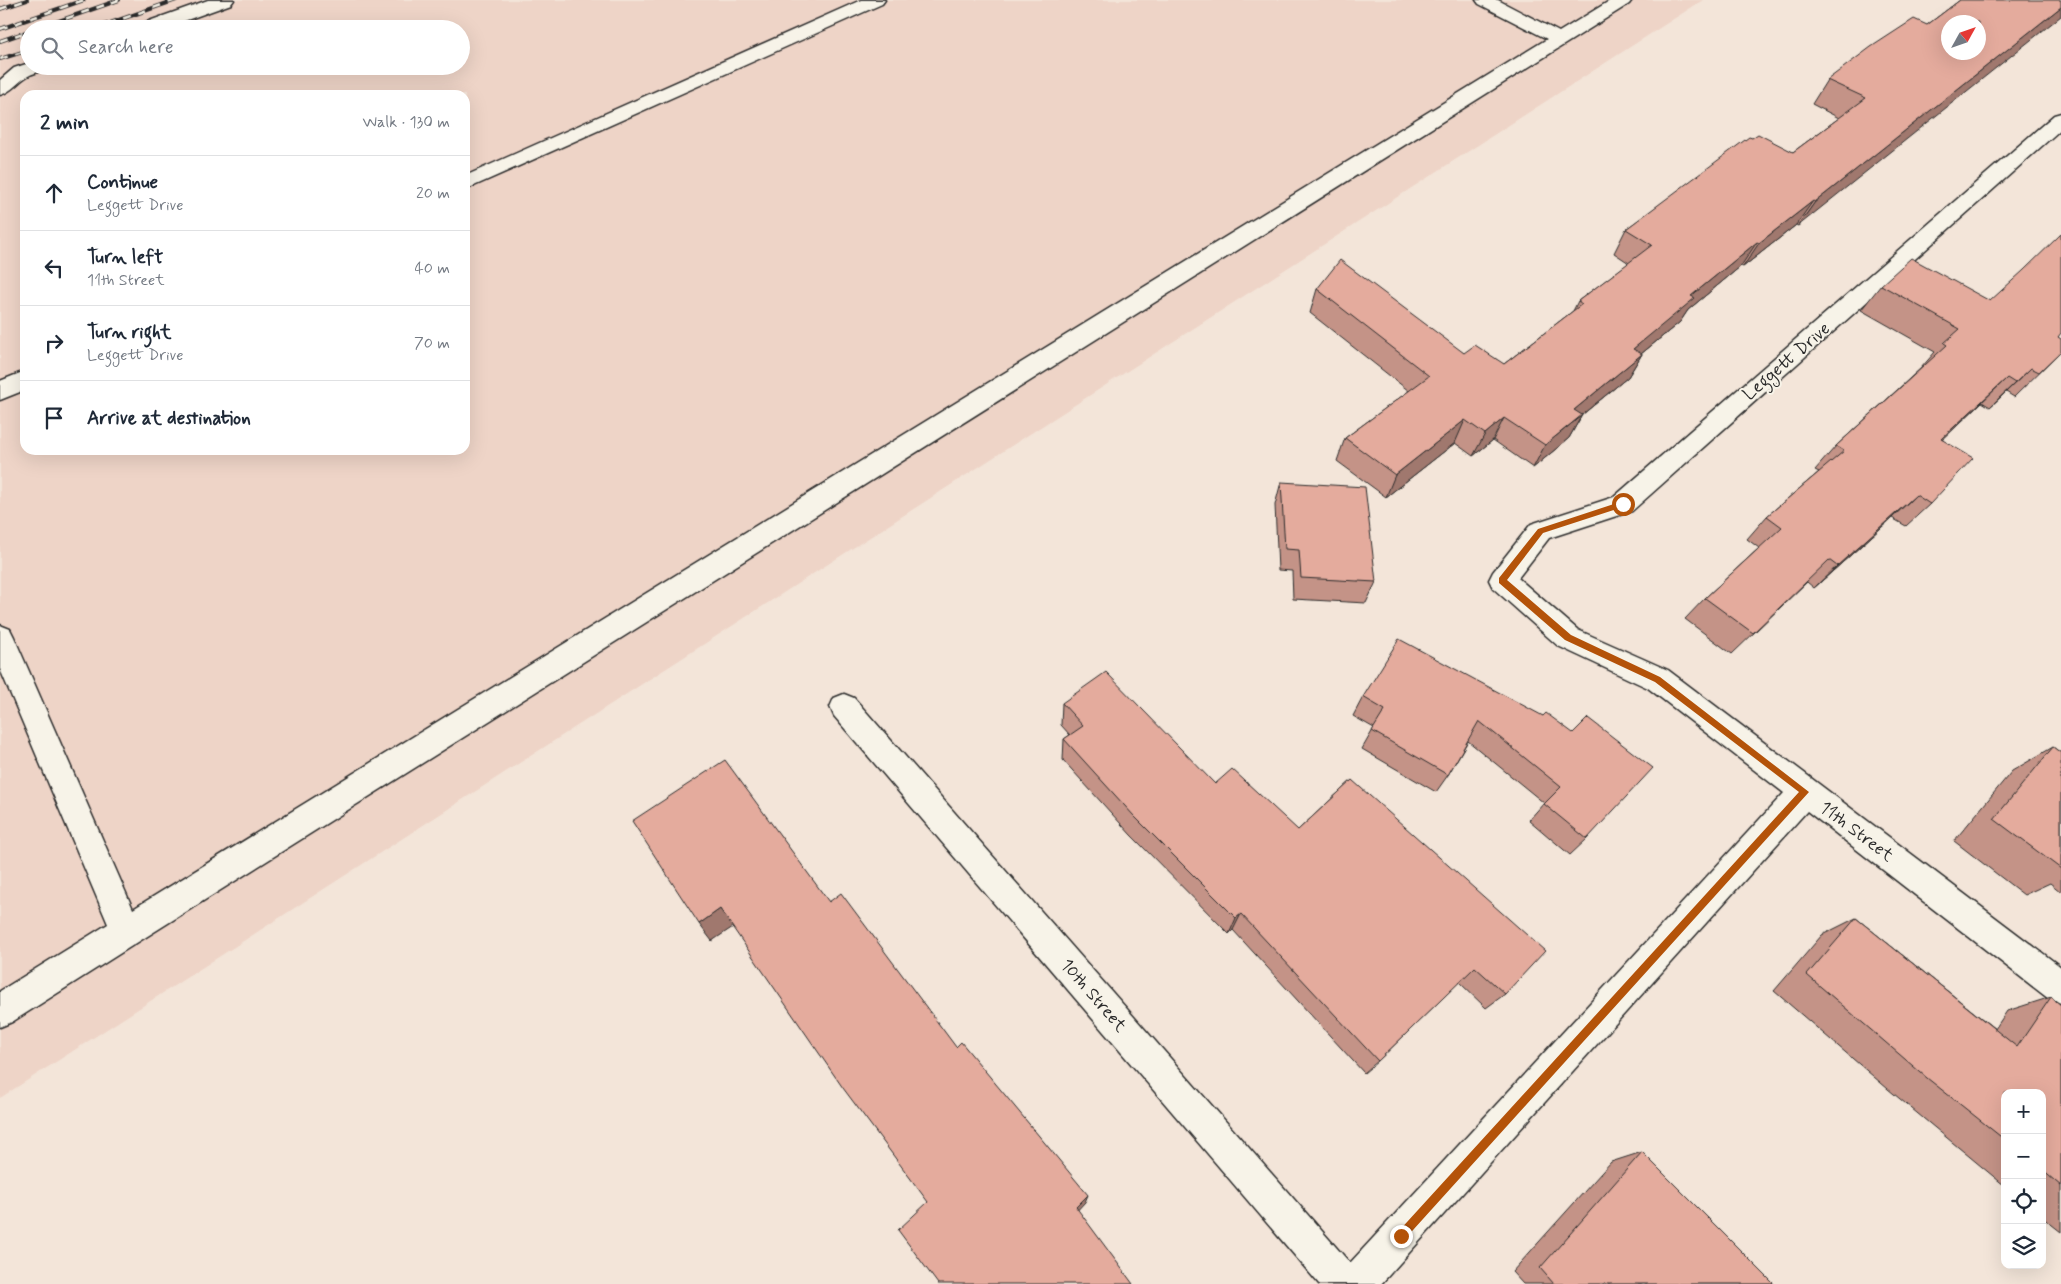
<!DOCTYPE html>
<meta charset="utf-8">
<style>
body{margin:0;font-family:Mynerve,sans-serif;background:#f2f2f3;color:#1f2937}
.controls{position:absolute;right:15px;bottom:15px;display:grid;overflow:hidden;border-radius:10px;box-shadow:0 5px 20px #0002}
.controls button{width:45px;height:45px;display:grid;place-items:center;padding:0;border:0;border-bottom:1px solid #e0e1e3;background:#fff;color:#1f2937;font:25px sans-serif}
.compass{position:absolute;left:1941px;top:15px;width:45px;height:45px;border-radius:50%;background:#fff;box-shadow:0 5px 20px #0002;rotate:50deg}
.stop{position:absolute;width:15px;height:15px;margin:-11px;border:4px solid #b45309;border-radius:50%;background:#fff}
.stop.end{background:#b45309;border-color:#fff;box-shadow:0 1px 5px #0008}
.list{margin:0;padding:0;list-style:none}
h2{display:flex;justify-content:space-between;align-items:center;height:65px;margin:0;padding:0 20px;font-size:21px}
h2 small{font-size:16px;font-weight:400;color:#747a83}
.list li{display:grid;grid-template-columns:32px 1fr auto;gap:15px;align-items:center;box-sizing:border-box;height:75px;padding:0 20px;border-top:1px solid #e0e1e3}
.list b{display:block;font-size:19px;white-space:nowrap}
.list p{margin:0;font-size:16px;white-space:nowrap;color:#747a83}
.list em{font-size:16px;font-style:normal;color:#747a83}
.icon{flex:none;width:28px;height:28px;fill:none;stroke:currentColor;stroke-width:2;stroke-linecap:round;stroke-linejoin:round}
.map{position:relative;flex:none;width:2061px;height:1284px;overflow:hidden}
.search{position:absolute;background:#fff;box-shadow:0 5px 20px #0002;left:20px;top:20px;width:450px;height:55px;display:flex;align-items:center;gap:12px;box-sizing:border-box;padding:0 18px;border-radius:28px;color:#747a83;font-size:19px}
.panel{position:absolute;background:#fff;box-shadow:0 5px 20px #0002;left:20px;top:90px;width:450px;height:365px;border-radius:15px}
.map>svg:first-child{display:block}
.built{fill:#eed4c7;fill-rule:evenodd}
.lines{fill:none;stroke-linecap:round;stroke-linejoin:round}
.lane-casing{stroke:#2b2b2b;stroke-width:3}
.street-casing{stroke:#2b2b2b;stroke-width:3}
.lane{fill:#f7f3e8;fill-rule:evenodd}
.street{fill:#f7f3e8;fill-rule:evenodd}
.rail-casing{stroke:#2b2b2b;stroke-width:4}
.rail{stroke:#f7f3e8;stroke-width:2.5;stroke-dasharray:8;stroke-linecap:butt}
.wall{fill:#c49387;stroke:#2b2b2b}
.shaded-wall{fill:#a0786e;stroke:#2b2b2b}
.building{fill:#e4ab9d;stroke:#2b2b2b;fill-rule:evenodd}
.route{fill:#b45309}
.labels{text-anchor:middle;stroke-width:4;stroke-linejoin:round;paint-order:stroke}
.street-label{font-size:18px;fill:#2b2b2b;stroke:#f7f3e8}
</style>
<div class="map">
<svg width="2061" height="1284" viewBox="0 0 2061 1284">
<rect width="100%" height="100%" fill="#f3e5d9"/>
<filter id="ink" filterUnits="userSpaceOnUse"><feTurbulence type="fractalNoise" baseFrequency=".02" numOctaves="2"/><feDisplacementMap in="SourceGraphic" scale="10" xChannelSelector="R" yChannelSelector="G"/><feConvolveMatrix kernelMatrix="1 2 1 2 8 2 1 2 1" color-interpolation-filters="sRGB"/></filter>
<g filter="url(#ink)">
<!-- built -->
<path class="built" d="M0 0H1703L0 1098ZM29 29H461V66H29ZM25 95H465V450H25Z"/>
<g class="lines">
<defs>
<path id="lane" d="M208 0H234L231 4 162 29H135L138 25Z
M861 0H885L882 4 465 190V176Z
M1476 0H1498L1559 32 1611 0H1632L1629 4 138 942 12 1022 0 1027V991L108 924 0 669V625L10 629 14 637 133 909 1547 39 1479 4Z
M29 63V66H47C43 72 36 72 30 75 19 80 12 92 0 95V80L14 68Z
M25 371V390L0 400V381Z"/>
<path id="street" d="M2061 113V129L1632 511 1549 538 1518 578 1578 630 1668 670 2061 967V1003L2049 999 1807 811 1381 1284H1319L834 716 830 707 834 698 844 694 854 698 1350 1263 1784 793 1648 688 1558 646 1493 588 1489 580 1493 572 1531 524 1614 497 2054 115Z"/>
</defs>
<!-- lane casing -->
<use href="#lane" class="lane-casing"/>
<!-- street casing -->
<use href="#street" class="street-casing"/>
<!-- lane -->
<use href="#lane" class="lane"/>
<!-- street -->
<use href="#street" class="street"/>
<defs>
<path id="rail" d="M0 9 27 0
M0 29 84 0
M36 29 119 0
M93 29 176 0
M0 41 29 31
M0 59 29 50"/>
</defs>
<!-- rail casing -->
<use href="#rail" class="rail-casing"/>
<!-- rail -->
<use href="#rail" class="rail"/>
</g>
<!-- wall -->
<path class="wall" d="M1960 0 1798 226 1796 225 1743 267 1741 266 1688 310 1680 322 1641 354H1642L1628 377 1582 415 1569 438 1533 468 1493 440 1473 456 1455 443 1386 497 1337 461 1345 438 1409 391 1310 313 1317 289 1464 353 1504 364 1573 311 1578 301 1629 263 1614 253 1626 229 1752 138 1793 152 1839 118 1812 104 1827 80 1927 25Z
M1881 285 2058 337 2061 351 2014 397 2006 392 1990 407 1982 402 1942 440 1930 504 1906 526 1892 518 1814 588 1807 582 1732 654 1685 619 1705 598 1759 548 1747 539 1767 516 1819 472 1815 470 1836 446 1921 368 1935 352 1861 310Z
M1281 482 1376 582 1366 603 1293 599 1292 571 1278 570 1275 505Z
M1363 697 1543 716 1587 839 1570 855 1529 820 1544 803 1468 741 1448 775 1436 792 1362 749 1374 728 1353 716Z
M1062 703 1215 784 1298 830 1352 780 1505 994 1486 1008 1459 982 1378 1061 1364 1073 1233 930 1229 934 1131 835 1063 760 1064 739 1070 735 1061 725Z
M2053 747 2061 753V892L2050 883 2024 895 1954 841 2012 771Z
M1856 918 1995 1029 2007 1011 2051 997 2061 1005V1232L2042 1217V1093H2005V1186L1888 1089 1774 991 1822 935Z
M1642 1152 1774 1284H1523L1512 1272 1611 1162Z"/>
<!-- shaded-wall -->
<path class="shaded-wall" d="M2061 7V16L1798 226 1815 202Z
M1813 201 1796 225 1743 267 1759 243Z
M1757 242 1741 266 1688 310 1680 322 1619 372 1633 349 1691 296Z
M1642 354 1628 377 1561 432 1574 410Z
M2031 368 2006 392 1990 407 2015 383Z
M2007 378 1982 402 1918 463 1941 439Z
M1582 415 1569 438 1533 468 1545 445Z
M1504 418 1493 440 1473 456 1485 434Z
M1465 420 1455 443 1386 497 1395 475Z
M1916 495 1892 518 1814 588 1837 566Z
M720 909 733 927 712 941 699 924Z
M1241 914 1233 930 1229 934 1236 918Z
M1088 1195 1085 1202 1074 1214 1076 1207Z"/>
<!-- building -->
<path class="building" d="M1960 0H2061V7L1815 202 1813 201 1759 243 1757 242 1691 296 1695 298 1633 349 1642 354 1574 410 1582 415 1545 445 1504 418 1485 434 1465 420 1395 475 1345 438 1429 376 1317 289 1340 260 1464 353 1475 345 1504 364 1582 304 1578 301 1652 245 1626 229 1749 137 1752 138 1758 134 1793 152 1866 98 1827 80 1871 47 1914 19 1927 25ZM1948 22H1978V52H1948Z
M2061 234V333L2058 337 2061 339V351L2039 372 2031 368 2015 383 2007 378 1941 439 1973 458 1930 504 1916 495 1837 566 1829 560 1753 633 1705 598 1782 527 1767 516 1844 451 1836 446 1947 345 1944 343 1960 329 1881 285 1911 258 1990 301 2024 270Z
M1281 482 1365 487 1376 582 1301 578 1299 550 1285 549Z
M1399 639 1543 716 1546 713 1573 733 1588 718 1653 768 1587 839 1544 804 1561 787 1479 721 1448 775 1372 731 1385 710 1363 697Z
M1106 672 1215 784 1232 769 1298 830 1352 780 1545 951 1505 994 1475 967 1378 1061 1241 914 1236 918 1134 816 1064 739 1083 726 1062 703Z
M2053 747 2061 753V869L1994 819Z
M725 760 829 902 841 893 956 1047 961 1042 1088 1195 1076 1207 1133 1284H938L898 1230 928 1202 843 1088 720 909 699 924 632 821Z
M1856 918 2017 1047 2051 997 2061 1005V1186L2042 1170V1093H2005V1140L1927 1078 1807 975Z
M1642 1152 1774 1284H1554L1540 1268Z"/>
</g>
<!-- route -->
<path class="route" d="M1623 501 1627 504 1626 506 1543 533 1507 580 1571 635 1660 677 1809 792 1404 1240 1401 1242 1397 1240 1395 1236 1397 1233 1799 792 1655 682 1565 640 1499 583V578L1538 529Z"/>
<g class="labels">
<!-- street labels -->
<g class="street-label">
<text transform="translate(1786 361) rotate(-41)" y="6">Leggett Drive</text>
<text transform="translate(1857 831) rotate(37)" y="6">11th Street</text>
<text transform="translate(1094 995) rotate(49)" y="6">10th Street</text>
</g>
</g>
</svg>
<div class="controls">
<button>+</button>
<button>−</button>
<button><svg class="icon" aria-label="locate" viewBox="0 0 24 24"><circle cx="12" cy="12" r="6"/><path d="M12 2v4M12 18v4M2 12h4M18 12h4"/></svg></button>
<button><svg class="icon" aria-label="layers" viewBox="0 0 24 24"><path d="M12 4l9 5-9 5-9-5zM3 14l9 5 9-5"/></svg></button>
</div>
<svg class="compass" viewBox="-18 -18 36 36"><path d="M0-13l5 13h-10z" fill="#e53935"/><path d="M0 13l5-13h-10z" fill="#747a83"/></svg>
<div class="stop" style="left:1623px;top:504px"></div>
<div class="stop end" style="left:1401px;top:1236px"></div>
<div class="search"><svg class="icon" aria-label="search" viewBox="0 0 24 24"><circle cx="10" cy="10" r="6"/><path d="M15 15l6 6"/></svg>Search here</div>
<section class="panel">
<h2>2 min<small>Walk · 130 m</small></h2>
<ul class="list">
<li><svg class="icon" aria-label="ahead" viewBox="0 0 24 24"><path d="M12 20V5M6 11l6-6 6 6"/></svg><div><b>Continue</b><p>Leggett Drive</p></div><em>20 m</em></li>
<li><svg class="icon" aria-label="left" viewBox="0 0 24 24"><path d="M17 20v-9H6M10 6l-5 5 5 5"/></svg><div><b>Turn left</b><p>11th Street</p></div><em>40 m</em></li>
<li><svg class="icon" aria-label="right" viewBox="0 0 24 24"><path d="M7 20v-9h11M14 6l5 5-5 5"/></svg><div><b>Turn right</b><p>Leggett Drive</p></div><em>70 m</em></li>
<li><svg class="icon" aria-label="arrive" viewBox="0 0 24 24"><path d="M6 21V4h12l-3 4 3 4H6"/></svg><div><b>Arrive at destination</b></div></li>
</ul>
</section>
</div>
